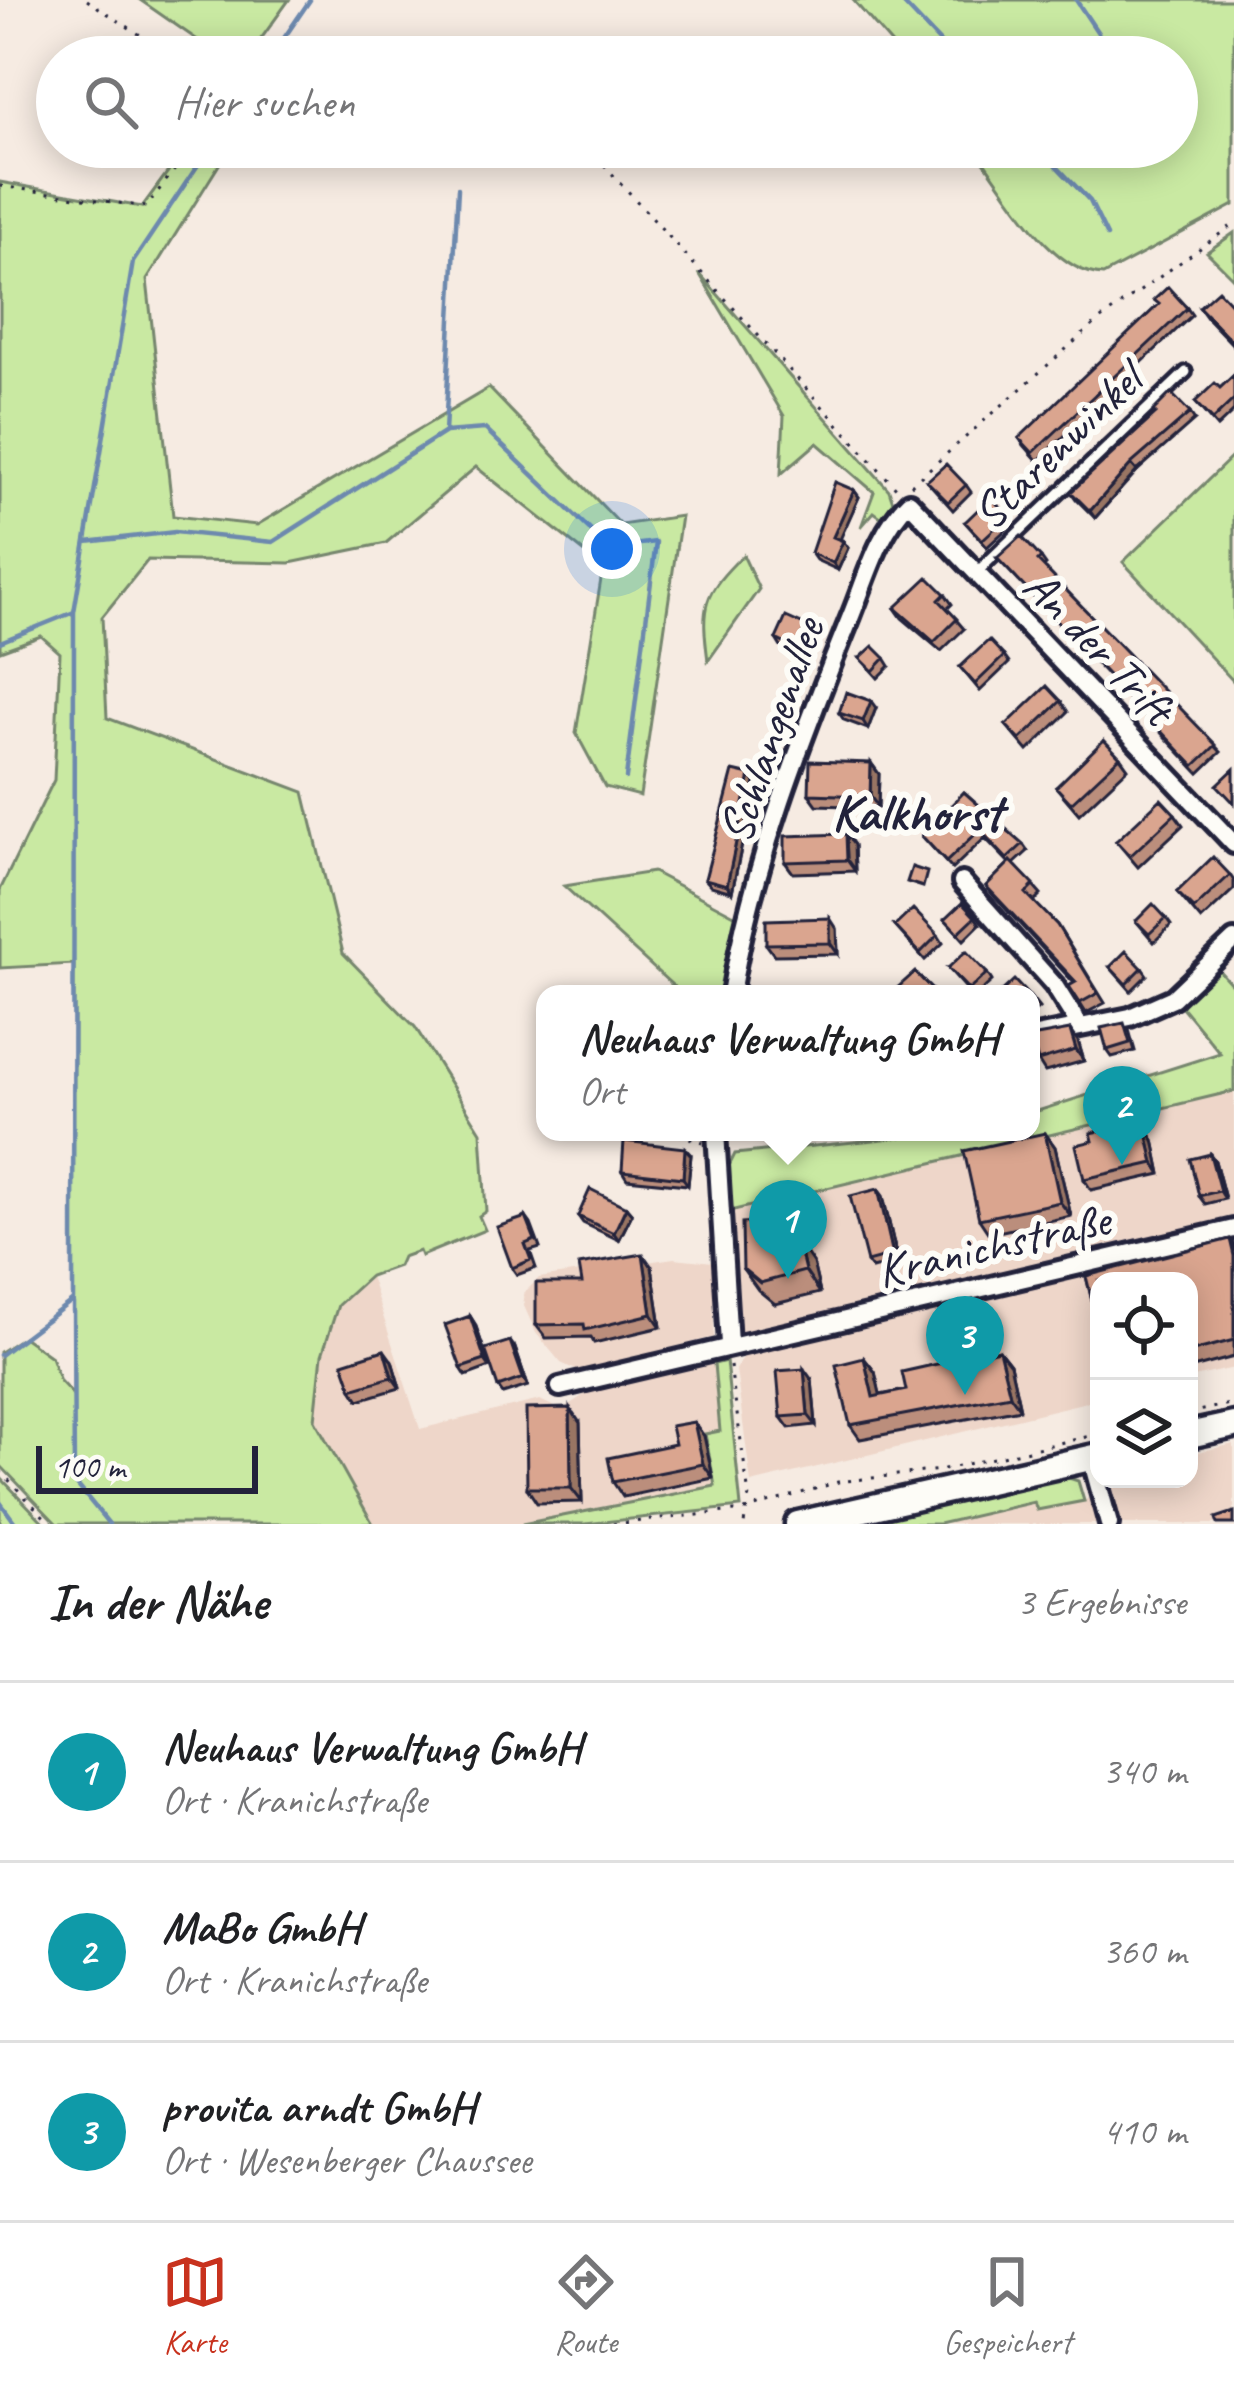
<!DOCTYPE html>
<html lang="de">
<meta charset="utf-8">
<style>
body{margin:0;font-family:Caveat,sans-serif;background:#f6f6f6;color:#202124}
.controls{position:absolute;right:36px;bottom:36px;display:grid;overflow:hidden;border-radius:24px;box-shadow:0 6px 30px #0003}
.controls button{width:108px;height:108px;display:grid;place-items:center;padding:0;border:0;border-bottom:3px solid #e0e0e0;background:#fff;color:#202124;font:60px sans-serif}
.scale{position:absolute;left:36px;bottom:30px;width:222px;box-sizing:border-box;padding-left:12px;border:6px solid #22223b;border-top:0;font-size:33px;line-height:42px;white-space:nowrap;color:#22223b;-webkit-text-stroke:9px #fdfcf7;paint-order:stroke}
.you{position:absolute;left:612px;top:549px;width:42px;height:42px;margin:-30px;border:9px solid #fff;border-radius:50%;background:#1a73e8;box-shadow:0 0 0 18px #1a73e833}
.badge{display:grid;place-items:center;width:78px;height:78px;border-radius:50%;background:#c8321e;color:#fff;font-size:39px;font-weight:700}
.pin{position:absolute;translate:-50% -99px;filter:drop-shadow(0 3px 6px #0008)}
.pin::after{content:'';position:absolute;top:63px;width:42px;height:36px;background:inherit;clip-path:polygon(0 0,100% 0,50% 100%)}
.popup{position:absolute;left:536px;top:985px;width:504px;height:156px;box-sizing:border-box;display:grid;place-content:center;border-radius:24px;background:#fff;filter:drop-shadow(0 3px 9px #0005);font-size:39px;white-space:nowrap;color:#757577}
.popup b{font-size:45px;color:#202124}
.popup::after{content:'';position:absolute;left:50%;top:100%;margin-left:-24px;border:24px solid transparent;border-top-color:#fff}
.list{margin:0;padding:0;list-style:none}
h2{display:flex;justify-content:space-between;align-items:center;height:156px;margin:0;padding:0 48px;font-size:51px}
h2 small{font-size:39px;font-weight:400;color:#757577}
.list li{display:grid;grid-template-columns:78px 1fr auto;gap:36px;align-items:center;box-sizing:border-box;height:180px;padding:0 48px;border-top:3px solid #e0e0e0}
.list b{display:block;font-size:45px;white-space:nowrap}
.list p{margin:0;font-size:39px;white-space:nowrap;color:#757577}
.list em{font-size:39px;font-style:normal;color:#757577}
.icon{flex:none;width:66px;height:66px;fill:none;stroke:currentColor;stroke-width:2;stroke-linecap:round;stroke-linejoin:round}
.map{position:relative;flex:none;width:1234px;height:1524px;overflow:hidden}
.search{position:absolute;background:#fff;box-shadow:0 6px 30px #0003;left:36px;right:36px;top:36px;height:132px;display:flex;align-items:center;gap:30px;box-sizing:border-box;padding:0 42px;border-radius:66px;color:#757577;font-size:45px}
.sheet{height:696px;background:#fff}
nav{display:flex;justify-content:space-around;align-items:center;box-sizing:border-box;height:168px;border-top:3px solid #e0e0e0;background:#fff;font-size:33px;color:#757577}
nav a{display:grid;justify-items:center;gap:6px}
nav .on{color:#c8321e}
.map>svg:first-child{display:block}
.built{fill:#eed6c9}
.green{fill:#c9e9a2;stroke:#76866e;stroke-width:3}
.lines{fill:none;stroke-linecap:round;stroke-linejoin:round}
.stream{stroke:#6d89ae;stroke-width:4.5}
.lane-casing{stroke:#22223b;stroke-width:18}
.street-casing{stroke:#22223b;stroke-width:26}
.secondary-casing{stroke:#22223b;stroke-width:33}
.path{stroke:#22223b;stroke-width:3;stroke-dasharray:3 9;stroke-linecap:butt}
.lane{stroke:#fdfcf7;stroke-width:9}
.street{stroke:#fdfcf7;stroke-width:16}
.secondary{stroke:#fdfcf7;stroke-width:24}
.wall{fill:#bb8e7b;stroke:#22223b;stroke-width:3}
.shaded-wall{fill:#997464;stroke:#22223b;stroke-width:3}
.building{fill:#daa58f;stroke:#22223b;stroke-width:3}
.labels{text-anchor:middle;stroke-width:12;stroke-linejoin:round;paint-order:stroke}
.street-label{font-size:48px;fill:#22223b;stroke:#fdfcf7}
.neighbourhood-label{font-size:51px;font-weight:bold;fill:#22223b;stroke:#fdfcf7}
</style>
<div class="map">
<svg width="1234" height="1524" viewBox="0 0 1234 1524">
<rect width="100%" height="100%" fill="#f6ebe2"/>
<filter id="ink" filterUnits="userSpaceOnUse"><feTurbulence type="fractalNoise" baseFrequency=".00833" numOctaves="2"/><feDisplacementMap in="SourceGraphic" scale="24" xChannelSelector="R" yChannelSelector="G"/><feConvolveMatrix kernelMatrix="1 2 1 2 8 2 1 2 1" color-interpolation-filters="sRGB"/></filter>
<g filter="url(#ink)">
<!-- built -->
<path class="built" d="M1234 1091V1368L1189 1378V1281H1099V1399L751 1483 736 1370 743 1356 730 1212Z
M674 1258 713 1262 714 1337 578 1371 561 1363 536 1333 524 1306 523 1294 539 1278Z
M370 1276 420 1429 540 1400 561 1410 587 1393 714 1364 720 1431 705 1435 716 1486 522 1524H373L315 1421 322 1355 338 1305Z
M1234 1444V1524H939L1035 1502 1037 1509 1084 1501 1115 1479H1189V1454Z"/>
<!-- green -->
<path class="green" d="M140 0H289L248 57H222Z
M853 0H1234V205L1103 275C1048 272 1006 188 973 147H1177V57H903Z
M186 147H230L147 280 173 516 257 525 489 388 621 525 681 516 640 796 605 787 576 733 603 567 476 467 386 543 290 563 148 560 102 617 107 718 304 792 343 953 415 1027 481 1132 486 1211 479 1216 485 1230 421 1256 419 1251 402 1257 398 1266 370 1276 338 1305 322 1355 315 1420 373 1524H57L0 1465V1352L23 1337 51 1357 60 1381 73 1395 74 964 0 968V890L54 780 60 653 41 636 0 651V182L142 207Z
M1234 233V279L1207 252Z
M699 273 889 490 894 505 885 520 874 512 861 527 874 492 817 443 781 474 784 416Z
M1234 455V682L1123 562Z
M743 555 759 589 708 661C701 606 702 595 743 555Z
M653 872 740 918 727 994H682L564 886Z
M1214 965 1234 987V1091L730 1211 726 1172 735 1154 954 1132H1031V1113L1220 1053 1177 1001Z
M726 1361 741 1507 585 1524H522L715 1486 705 1434 720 1431 714 1364Z
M1057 1474 1078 1481 1084 1501 1037 1510 1034 1502 939 1524H853C924 1514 988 1490 1057 1474Z
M0 1477 45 1524H0Z"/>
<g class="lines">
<!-- stream -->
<path class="stream" d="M900 0 954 57
M1076 0 1114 57
M271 57 310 0
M1038 147 1090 201 1107 236
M445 432 485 429 609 548 656 542 626 778
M86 542 175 532 273 542 445 432 458 188
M0 642 74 612
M73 1303 74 1481 109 1524
M0 1355 73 1300 74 612 133 262 210 147
M0 1502 16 1524"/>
<defs>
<path id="lane" d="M976 573 1186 372"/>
<path id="street" d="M962 882 1054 985 1079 1025
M731 994C752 865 802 737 851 616 867 577 878 532 909 502L1234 844
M1031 1037 1130 1017 1173 998 1234 940
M716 1132 729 1344
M560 1387 1234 1229
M1091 1458 1109 1524"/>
<path id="secondary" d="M1189 1435 1234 1425
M798 1524 1099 1456"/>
</defs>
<!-- lane casing -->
<use href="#lane" class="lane-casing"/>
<!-- street casing -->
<use href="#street" class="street-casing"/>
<!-- secondary casing -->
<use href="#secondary" class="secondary-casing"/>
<!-- path -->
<path class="path" d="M87 0 174 57
M588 147 897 489
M0 186 146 207 192 147
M911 485 1098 321 1234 224
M678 1135 703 1142
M730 1366 749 1496 744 1524
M1189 1413 1234 1403
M0 1471 51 1524
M613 1524 745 1510 838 1482 940 1470 1099 1434"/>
<!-- lane -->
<use href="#lane" class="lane"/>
<!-- street -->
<use href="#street" class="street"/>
<!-- secondary -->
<use href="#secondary" class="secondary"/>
</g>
<!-- wall -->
<path class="wall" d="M1199 307H1234V346L1207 318Z
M1187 308 1192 315 1038 461 1024 445 1019 438Z
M1234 375V411L1217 427 1195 402 1220 388Z
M1190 413 1195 420 1137 471 1095 518 1076 499 1071 492Z
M927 481 966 485 971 492 953 510Z
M854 490 859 497 839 540 843 541 848 548 838 570 816 560 811 553Z
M1008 516 1013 523 987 547 965 522Z
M997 558H1041L1046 565 1044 567 1221 752 1199 773Z
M945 594 952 604 947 609 964 629 941 651 902 618 895 608Z
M806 626 811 633 801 656 781 647 776 639Z
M1004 656 1009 663 980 691 960 667Z
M860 658H885L890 666 878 678Z
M1061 701 1068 712 1028 751 1006 725Z
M876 708 868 729 844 720 839 713Z
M1120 757 1128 768 1079 814 1056 787Z
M871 763 879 774 878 807 817 805 809 794Z
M755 782 732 892 711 886 705 879Z
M964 792 1023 844 1028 851 1014 864 1041 895 1034 902 1057 925 1105 1003 1086 1013 1069 986 1074 983 993 895 986 886 1009 863 985 838 952 869 922 836Z
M1175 814 1183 825 1138 867 1116 841Z
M846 834 854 845 855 871 793 873 785 862Z
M1230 875 1234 881V889L1201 920 1177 892Z
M975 917 980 924 964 940 945 919Z
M1166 918 1171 925 1154 942 1136 921Z
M895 926 938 935 943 943 925 960Z
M837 929 838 954 774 955 766 944Z
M1110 967 1142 968 1147 975 1131 991Z
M948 968 987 973 992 981 978 994H971Z
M1031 998 1039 1008 1031 1015Z
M1070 1030 1078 1041 1084 1061 1045 1072 1038 1061Z
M1129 1030 1135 1051 1112 1057 1107 1050Z
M1127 1125 1132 1132 1146 1129 1154 1140 1161 1174 1091 1190 1084 1179 1093 1141Z
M1045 1133 1055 1147 1071 1216 989 1234 979 1219Z
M1210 1154 1215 1161 1225 1199 1205 1204 1199 1196Z
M691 1155 688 1185 627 1179 622 1171Z
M808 1192 813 1199 820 1228 791 1235 786 1228Z
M883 1196 898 1262 872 1269 867 1262Z
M626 1207 632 1214 619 1240 583 1223 578 1216Z
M526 1217 531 1224 540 1248 530 1251 536 1268 517 1275 512 1268Z
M1230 1239 1234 1245V1357L1189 1369V1281H1099V1311L1092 1301 1086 1276Z
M787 1243 813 1263 820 1293 775 1304 758 1290 743 1269Z
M652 1267 661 1327 594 1343 591 1337 546 1338 536 1325Z
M470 1316 475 1324 490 1367 466 1376 461 1368Z
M515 1348 528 1386 503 1394 498 1387Z
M999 1350 1010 1364 1020 1409 860 1439 850 1425 864 1358 875 1372 880 1395 906 1390Z
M392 1361 400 1388 359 1400 352 1389Z
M812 1380 816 1425 789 1428 781 1417Z
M580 1423 582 1502 537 1503 527 1488Z
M704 1436 713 1478 623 1497 613 1482 675 1444Z"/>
<!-- shaded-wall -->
<path class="shaded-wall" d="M1131 464 1137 471 1095 518 1090 511Z
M854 490 859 497 838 544 833 537Z
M843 541 848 548 838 570 833 563Z
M806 626 811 633 801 656 796 649Z
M871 701 876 708 868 729 863 721Z
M871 763 879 774 878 807 870 796Z
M750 775 755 782 732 892 727 885Z
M846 834 854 845 855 871 847 860Z
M830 918 837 929 838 954 830 943Z
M1070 1030 1078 1041 1084 1061 1076 1050Z
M1146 1129 1154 1140 1161 1174 1154 1163Z
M1045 1133 1055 1147 1071 1216 1060 1202Z
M685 1148 691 1155 688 1185 683 1178Z
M1210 1154 1215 1161 1225 1199 1220 1191Z
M878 1189 883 1196 898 1262 893 1255Z
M808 1192 813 1199 820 1228 815 1221Z
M626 1207 632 1214 619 1240 614 1233Z
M772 1221 787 1243V1268L773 1247Z
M798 1241 813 1263 820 1293 805 1271Z
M643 1254 652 1267 661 1327 652 1314Z
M470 1316 475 1324 490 1367 485 1360Z
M510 1341 515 1348 528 1386 523 1378Z
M384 1350 392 1361 400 1388 392 1377Z
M999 1350 1010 1364 1020 1409 1010 1395Z
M864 1358 875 1372 884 1411 873 1397Z
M804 1369 812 1380 816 1425 808 1415Z
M570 1408 580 1423 582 1502 571 1488Z
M694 1422 704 1436 713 1478 703 1464Z"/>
<!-- building -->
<path class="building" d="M1168 287 1187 308 1033 453 1019 438 1159 304 1154 300Z
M1218 290 1234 307 1233 342 1199 307Z
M1234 375V399L1212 420 1195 402 1215 383 1220 388Z
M1171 393 1190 413 1131 464 1090 511 1071 492 1156 414 1153 411Z
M946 464 966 485 948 502 927 481Z
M835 482 854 490 833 537 843 541 833 563 811 553Z
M991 497 1008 516 982 540 965 522Z
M1021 536 1041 558 1038 561 1216 745 1194 766 997 558Z
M928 577 945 594 939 600 957 619 934 642 895 608Z
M786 617 806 626 796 649 776 639Z
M989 640 1004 656 975 684 960 667Z
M873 646 885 658 873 671 860 658Z
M1047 686 1061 701 1020 740 1006 725Z
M846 692 871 701 863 721 839 713Z
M1104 740 1120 757 1071 803 1056 787Z
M810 761 871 763 870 796 809 794Z
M1234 769V803L1217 785Z
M733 771 750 775 727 885 705 879Z
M964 792 1023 844 1007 859 980 830 946 862 922 836Z
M1161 799 1175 814 1130 856 1116 841Z
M846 834 847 860 785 862V836Z
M1213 857 1230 875 1194 909 1177 892Z
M1011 861 1034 885 1026 893 1057 925 1098 993 1080 1003 1069 986 1076 982 986 886Z
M912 867 927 872 923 887 907 882Z
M962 903 975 917 958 933 945 919Z
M1153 904 1166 918 1149 934 1136 921Z
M913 909 938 935 920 953 895 926Z
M830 918V943L766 944V920Z
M966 951 987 973 969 990 948 968Z
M1126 951 1142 968 1126 984 1110 967Z
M915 972 936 994H898L895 990Z
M1014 980 1027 994H999Z
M1124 1023 1130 1043 1107 1050 1101 1028Z
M1070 1030 1076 1050 1038 1061 1031 1037Z
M1127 1125 1129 1133 1146 1129 1154 1163 1084 1179 1076 1145 1093 1141 1091 1133Z
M1045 1133 1060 1202 979 1219 964 1151Z
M624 1141 685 1148 683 1178 622 1171Z
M1210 1154 1220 1191 1199 1196 1190 1159Z
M590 1189 626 1207 614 1233 578 1216Z
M878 1189 893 1255 867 1262 850 1196Z
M808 1192 815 1221 786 1228 779 1199Z
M526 1217 535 1240 525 1244 531 1260 512 1268 497 1227Z
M772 1221 773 1247 798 1241 805 1271 760 1283 743 1269 742 1223Z
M1230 1239 1234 1256V1340L1189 1352V1281H1099V1299L1092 1301 1086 1276Z
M643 1254 652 1314 585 1330 584 1324 536 1325V1283H582L579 1265Z
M470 1316 485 1360 461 1368 445 1325Z
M510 1341 523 1378 498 1387 485 1349Z
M384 1350 392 1377 352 1389 343 1363Z
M999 1350 1010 1395 850 1425 836 1365 864 1358 873 1397 906 1390 902 1372Z
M804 1369 808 1415 781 1417 777 1371Z
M570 1408 571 1488H527L526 1409Z
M694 1422 703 1464 613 1482 608 1458 675 1444 671 1426Z
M1234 1512V1524H1218L1216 1518Z"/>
</g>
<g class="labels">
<!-- street labels -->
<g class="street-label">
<text transform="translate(1056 446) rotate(-44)" y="17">Starenwinkel</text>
<text transform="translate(1100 646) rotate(46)" y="17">An der Trift</text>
<text transform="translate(770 730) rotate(-71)" y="17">Schlangenallee</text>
<text transform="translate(993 1244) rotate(-13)" y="17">Kranichstraße</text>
</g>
<!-- neighbourhood labels -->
<g class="neighbourhood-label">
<text x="917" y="830">Kalkhorst</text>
</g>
</g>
</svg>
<div class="controls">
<button><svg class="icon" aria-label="locate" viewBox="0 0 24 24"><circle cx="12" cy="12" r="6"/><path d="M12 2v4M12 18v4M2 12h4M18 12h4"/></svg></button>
<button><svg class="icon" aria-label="layers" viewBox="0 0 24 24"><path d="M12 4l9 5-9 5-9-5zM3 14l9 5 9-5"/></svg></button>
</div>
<div class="scale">100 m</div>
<div class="you"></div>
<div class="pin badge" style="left:788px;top:1279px;background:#0f9aa8">1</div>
<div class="popup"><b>Neuhaus Verwaltung GmbH</b>Ort</div>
<div class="pin badge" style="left:1122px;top:1165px;background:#0f9aa8">2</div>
<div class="pin badge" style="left:965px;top:1395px;background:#0f9aa8">3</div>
<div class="search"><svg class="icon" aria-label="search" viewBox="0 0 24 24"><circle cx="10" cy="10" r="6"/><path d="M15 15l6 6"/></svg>Hier suchen</div>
</div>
<section class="sheet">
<h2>In der Nähe<small>3 Ergebnisse</small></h2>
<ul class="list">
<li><span class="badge" style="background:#0f9aa8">1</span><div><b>Neuhaus Verwaltung GmbH</b><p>Ort · Kranichstraße</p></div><em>340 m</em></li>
<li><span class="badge" style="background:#0f9aa8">2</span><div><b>MaBo GmbH</b><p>Ort · Kranichstraße</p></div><em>360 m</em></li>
<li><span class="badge" style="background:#0f9aa8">3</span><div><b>provita arndt GmbH</b><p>Ort · Wesenberger Chaussee</p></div><em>410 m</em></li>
</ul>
</section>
<nav>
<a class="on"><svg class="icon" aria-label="map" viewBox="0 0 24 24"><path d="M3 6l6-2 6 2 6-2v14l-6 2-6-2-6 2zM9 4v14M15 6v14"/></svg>Karte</a>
<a><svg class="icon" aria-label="directions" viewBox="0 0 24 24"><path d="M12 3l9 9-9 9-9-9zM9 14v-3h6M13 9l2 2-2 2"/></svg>Route</a>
<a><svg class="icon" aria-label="saved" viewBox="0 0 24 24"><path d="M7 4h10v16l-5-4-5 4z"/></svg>Gespeichert</a>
</nav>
